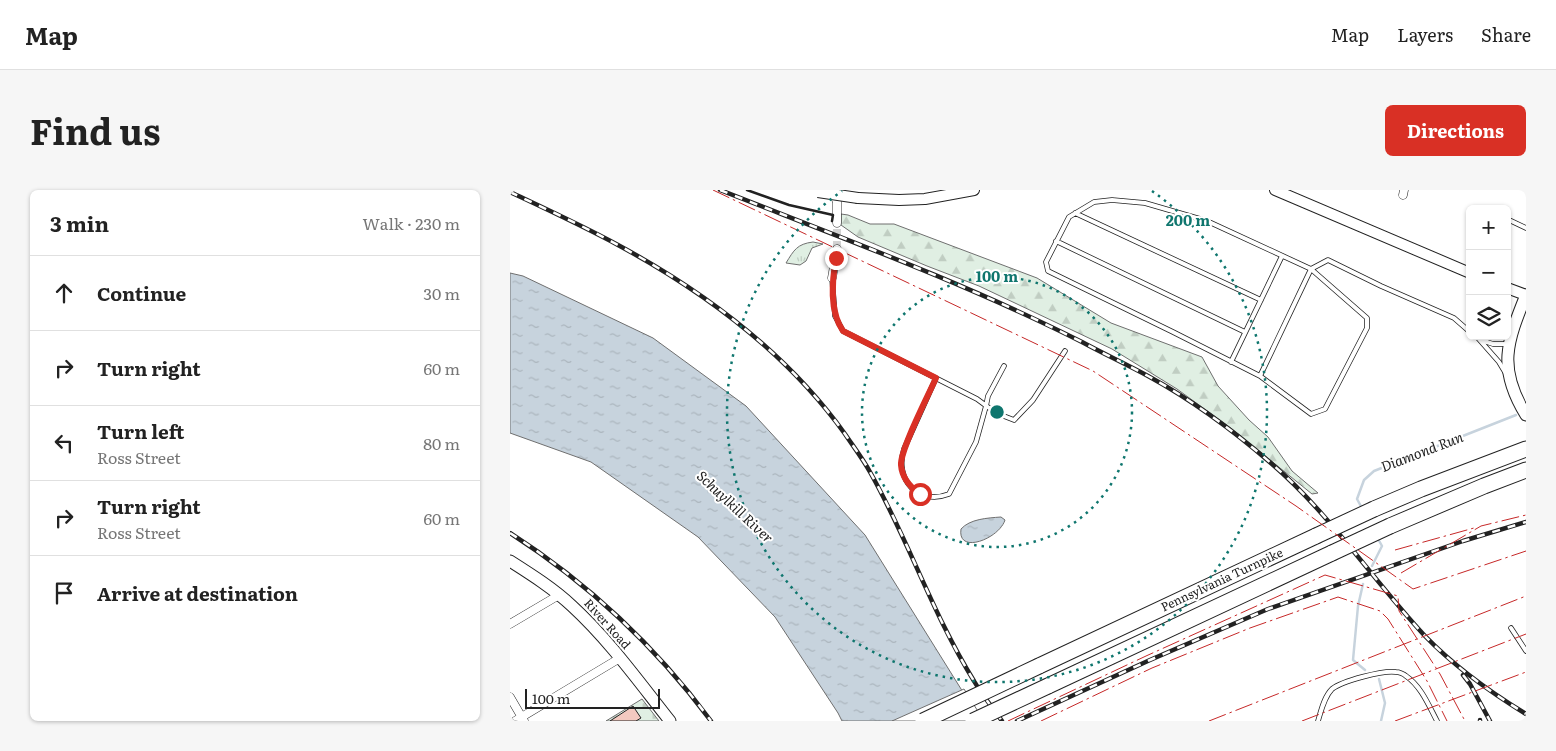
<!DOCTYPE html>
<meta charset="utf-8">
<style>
body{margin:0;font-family:Literata,serif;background:#f6f6f6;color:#222}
.controls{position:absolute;right:15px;top:15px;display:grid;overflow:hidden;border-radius:8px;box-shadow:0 1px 4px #0004}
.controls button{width:45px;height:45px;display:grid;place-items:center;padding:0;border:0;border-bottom:1px solid #e0e0e0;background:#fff;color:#222;font:25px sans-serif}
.scale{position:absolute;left:15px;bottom:12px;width:135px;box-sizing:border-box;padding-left:5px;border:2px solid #222;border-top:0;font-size:14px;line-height:18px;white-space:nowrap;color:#222;-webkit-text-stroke:4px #fff;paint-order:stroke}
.stop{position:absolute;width:15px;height:15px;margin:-11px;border:4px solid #d93025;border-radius:50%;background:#fff}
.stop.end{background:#d93025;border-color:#fff;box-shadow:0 1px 5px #0008}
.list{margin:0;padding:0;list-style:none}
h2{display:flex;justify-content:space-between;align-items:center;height:65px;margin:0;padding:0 20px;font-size:21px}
h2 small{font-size:16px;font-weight:400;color:#767676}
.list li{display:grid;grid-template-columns:32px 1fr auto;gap:15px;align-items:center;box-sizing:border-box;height:75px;padding:0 20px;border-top:1px solid #e0e0e0}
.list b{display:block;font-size:19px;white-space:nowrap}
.list p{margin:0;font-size:16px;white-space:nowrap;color:#767676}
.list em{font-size:16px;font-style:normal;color:#767676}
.icon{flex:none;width:28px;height:28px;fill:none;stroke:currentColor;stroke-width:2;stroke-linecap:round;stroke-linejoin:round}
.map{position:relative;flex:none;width:1016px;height:531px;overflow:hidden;border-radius:8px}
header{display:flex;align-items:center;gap:30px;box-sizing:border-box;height:70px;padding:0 25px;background:#fff;border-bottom:1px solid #e0e0e0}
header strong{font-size:24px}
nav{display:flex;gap:28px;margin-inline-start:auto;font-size:18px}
.intro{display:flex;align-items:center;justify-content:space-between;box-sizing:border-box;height:120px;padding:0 30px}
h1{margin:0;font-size:35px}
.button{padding:12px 22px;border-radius:8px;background:#d93025;color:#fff;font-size:18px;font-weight:700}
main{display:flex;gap:30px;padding:0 30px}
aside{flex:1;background:#fff;border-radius:8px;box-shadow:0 1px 4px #0004}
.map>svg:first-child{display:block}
.grass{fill:url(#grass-tufts);stroke:#6f6f6f}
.forest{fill:url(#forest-firs);stroke:#6f6f6f}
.cemetery{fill:url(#cemetery-stones);stroke:#6f6f6f}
.water{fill:url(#water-ripples);stroke:#6f6f6f}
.pier{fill:#fff;stroke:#6f6f6f}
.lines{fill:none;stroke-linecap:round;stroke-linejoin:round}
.stream{stroke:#c7d3dd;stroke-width:2.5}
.building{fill:#f3c9c0;stroke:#222}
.minor-tunnel{stroke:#d3d3d3;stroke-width:8;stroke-dasharray:8 4;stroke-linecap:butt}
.service-casing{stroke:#222;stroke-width:5.5}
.minor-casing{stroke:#222;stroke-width:9}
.tertiary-casing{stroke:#222;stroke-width:12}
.secondary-casing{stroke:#222;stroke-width:13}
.motorway-casing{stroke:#222;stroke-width:17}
.service{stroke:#fff;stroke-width:4}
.minor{stroke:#fff;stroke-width:8}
.tertiary{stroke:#fff;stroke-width:10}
.secondary{stroke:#fff;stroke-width:11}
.motorway{stroke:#fff;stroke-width:15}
.rail-casing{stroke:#222;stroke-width:4.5}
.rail{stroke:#fff;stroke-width:2.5;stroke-dasharray:8;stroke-linecap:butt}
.tertiary-bridge-casing{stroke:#222;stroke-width:12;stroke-linecap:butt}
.motorway-bridge-casing{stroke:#222;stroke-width:17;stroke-linecap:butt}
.tertiary-bridge{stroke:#fff;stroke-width:10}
.motorway-bridge{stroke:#fff;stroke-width:15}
.fence{stroke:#222;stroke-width:1;stroke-dasharray:6 2.5;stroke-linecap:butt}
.wall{stroke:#222;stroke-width:2.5}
.power{stroke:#c62828;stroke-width:1;stroke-dasharray:18 4 2.5 4;stroke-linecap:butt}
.route{stroke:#d93025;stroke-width:6}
.ring{fill:none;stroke:#0f766e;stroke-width:2.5;stroke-dasharray:2.5 5}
.labels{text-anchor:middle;stroke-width:4;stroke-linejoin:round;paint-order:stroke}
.street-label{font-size:12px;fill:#222;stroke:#fff}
.water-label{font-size:14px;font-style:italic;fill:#222;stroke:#fff}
.centre{fill:#0f766e;stroke:#fff;stroke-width:2.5}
.ring-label{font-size:15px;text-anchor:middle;font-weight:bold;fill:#0f766e;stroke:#fff;stroke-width:4;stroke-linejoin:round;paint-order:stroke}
</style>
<header>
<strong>Map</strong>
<nav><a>Map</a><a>Layers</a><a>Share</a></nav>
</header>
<div class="intro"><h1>Find us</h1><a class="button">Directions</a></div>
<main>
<aside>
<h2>3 min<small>Walk · 230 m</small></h2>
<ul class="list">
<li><svg class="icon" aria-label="ahead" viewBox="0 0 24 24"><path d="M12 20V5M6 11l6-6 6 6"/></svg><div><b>Continue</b></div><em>30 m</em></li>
<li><svg class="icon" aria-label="right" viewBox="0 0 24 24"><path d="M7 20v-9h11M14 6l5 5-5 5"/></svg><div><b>Turn right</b></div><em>60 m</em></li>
<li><svg class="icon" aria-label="left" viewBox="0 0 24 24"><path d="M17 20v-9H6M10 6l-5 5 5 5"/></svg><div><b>Turn left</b><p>Ross Street</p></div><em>80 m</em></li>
<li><svg class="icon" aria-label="right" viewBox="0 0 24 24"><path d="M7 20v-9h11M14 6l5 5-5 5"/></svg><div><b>Turn right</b><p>Ross Street</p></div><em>60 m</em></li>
<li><svg class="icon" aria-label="arrive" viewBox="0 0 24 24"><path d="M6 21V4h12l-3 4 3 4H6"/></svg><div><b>Arrive at destination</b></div></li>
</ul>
</aside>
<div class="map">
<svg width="1016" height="531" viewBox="0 0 1016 531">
<defs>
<pattern id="grass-tufts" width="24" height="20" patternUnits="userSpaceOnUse" patternTransform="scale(1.25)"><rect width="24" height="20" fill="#e0efe3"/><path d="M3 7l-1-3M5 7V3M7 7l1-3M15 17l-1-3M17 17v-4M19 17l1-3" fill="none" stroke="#c0cdc2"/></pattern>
<pattern id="forest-firs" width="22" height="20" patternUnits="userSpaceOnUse" patternTransform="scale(1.25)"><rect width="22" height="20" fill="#e0efe3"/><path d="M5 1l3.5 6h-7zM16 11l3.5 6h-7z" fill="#c0cdc2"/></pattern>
<pattern id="cemetery-stones" width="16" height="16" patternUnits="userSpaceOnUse" patternTransform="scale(1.25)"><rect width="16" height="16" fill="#e0efe3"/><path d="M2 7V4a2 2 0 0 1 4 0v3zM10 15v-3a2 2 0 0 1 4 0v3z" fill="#c0cdc2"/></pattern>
<pattern id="water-ripples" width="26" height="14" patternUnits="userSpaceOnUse" patternTransform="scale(1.25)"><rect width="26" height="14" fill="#c7d3dd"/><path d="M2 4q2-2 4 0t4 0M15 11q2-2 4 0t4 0" fill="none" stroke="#abb5bd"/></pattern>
</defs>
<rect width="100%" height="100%" fill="#fff"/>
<!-- grass -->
<path class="grass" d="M303 52 313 54 302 58 296 71 290 75 276 73C284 60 287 54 303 52Z"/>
<!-- forest -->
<path class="forest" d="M331 24 338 25 360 34H384L527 88 601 133 692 167 708 196 739 230 758 247 782 281 808 303 802 304 722 239 667 199 602 159 469 96 417 76 348 47 331 35Z"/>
<!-- cemetery -->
<path class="cemetery" d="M132 509 149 531H96Z"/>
<!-- water -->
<path class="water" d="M0 83 13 86 143 148 236 216 355 345 471 531H332L328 523 265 427 188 347 81 272 0 243Z
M491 327 495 330C489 349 447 365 451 339 460 329 477 328 491 327Z"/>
<!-- pier -->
<path class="pier" d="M454 499 474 531H382Z"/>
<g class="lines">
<!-- stream -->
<path class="stream" d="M853 320 847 309 854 290 864 281 1006 225
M862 376 872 356 867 347
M853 394 848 416 843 470 855 480
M869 489 875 513 871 531"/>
</g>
<!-- building -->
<path class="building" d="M123 516 131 528 126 531H100Z"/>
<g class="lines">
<!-- minor-tunnel -->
<path class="minor-tunnel" d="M327 59V33"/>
<defs>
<path id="service" d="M565 23 751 110
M997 29 1016 38
M546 51 735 142
M322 88 325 126 333 141 467 209 486 223 504 230 523 210 555 161
M967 147 989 172 995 182
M971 150 983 154H999
M721 172 772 66
M750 186 663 142 538 81 536 72 559 27 584 12 602 10 635 13 697 31 801 79 857 128V138L815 219 801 224 750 186 801 79 818 70 871 96 944 128 960 142
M426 188 394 259C384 289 408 316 439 304L466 252 476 216 478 206 494 176
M1001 438 1016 461
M808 531C811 521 814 507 822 499 832 491 873 480 886 482 889 482 894 484 896 486 911 496 919 516 927 531"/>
<path id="minor" d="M323 2 327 12V33
M893 5 894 0
M322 88 327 59
M0 434 49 405
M0 507 14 531
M5 531 110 468"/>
<path id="tertiary" d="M765 0 960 83
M348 8 389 10 415 9 464 0
M997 98 1016 105"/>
<path id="secondary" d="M1016 105C997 152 987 178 1016 225
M0 371C22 385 44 399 62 416 99 450 129 492 160 531"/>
<path id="motorway" d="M864 319 911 299 1016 259
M880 336 974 296 1016 280
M529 476 806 346
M538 496 822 363"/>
</defs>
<!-- service casing -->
<use href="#service" class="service-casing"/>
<!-- minor casing -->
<use href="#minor" class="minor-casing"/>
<!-- tertiary casing -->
<use href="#tertiary" class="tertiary-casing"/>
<!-- secondary casing -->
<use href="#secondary" class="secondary-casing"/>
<!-- motorway casing -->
<use href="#motorway" class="motorway-casing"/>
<!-- service -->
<use href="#service" class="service"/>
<!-- minor -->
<use href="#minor" class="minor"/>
<!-- tertiary -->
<use href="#tertiary" class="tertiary"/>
<!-- secondary -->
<use href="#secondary" class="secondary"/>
<!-- motorway -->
<use href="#motorway" class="motorway"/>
<defs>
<path id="rail" d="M210 0C332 48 455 93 572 152 594 164 616 174 638 186 682 210 724 241 762 274 820 324 863 390 915 446 944 476 980 502 1016 524
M0 2C36 19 73 36 108 55 195 102 277 163 335 244 343 256 353 269 360 282 398 349 423 425 464 491 472 505 483 518 492 531
M0 343C78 393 146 457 201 531
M953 485 960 494 980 531
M970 530V531
M507 531 640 470 758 419 953 351 1016 332"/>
</defs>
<!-- rail casing -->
<use href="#rail" class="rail-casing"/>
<!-- rail -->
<use href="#rail" class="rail"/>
<defs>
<path id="tertiary-bridge" d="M308 2 348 8"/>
<path id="motorway-bridge" d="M806 346 864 319
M822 363 880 336
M413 531 529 476
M463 531 538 496"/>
</defs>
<!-- tertiary-bridge casing -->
<use href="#tertiary-bridge" class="tertiary-bridge-casing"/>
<!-- motorway-bridge casing -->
<use href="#motorway-bridge" class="motorway-bridge-casing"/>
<!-- tertiary-bridge -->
<use href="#tertiary-bridge" class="tertiary-bridge"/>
<!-- motorway-bridge -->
<use href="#motorway-bridge" class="motorway-bridge"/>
<!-- fence -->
<path class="fence" d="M237 0 279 15 323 25"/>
<!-- wall -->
<path class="wall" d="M237 0 279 15 323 25 322 31"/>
<!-- power -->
<path class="power" d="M203 0 583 181 786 316 903 399 1016 361
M885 360 964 338
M891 383 971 336 1016 325
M498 531 636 466 815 385 888 406 889 421 930 484 955 531
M531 531 642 478 740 438 828 407 870 421 878 429 917 491 937 531
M699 531 1016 406
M792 531 1016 444
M885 531 1016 482"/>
</g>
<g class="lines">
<!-- route -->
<path class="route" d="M326 68C322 91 319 121 333 141L426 188C418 206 390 260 391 275 392 288 400 297 410 304"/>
</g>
<!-- distance rings -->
<g class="ring">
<circle cx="487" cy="222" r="135"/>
<path d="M642 1A270 270 0 1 1 332 1"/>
</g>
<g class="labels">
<!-- street labels -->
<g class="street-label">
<text transform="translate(712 390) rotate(-25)" y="4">Pennsylvania Turnpike</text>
<text transform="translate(97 434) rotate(48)" y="4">River Road</text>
</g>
<!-- water labels -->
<g class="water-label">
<text transform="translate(912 262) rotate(-21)" y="5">Diamond Run</text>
<text transform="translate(225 317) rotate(43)" y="5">Schuylkill River</text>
</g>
</g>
<circle cx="487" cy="222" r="8" class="centre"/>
<g class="ring-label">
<text x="678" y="36">200 m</text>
<text x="487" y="92">100 m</text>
</g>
</svg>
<div class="controls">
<button>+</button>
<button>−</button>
<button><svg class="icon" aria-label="layers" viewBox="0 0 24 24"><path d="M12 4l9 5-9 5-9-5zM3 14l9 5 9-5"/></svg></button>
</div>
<div class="scale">100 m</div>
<div class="stop" style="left:410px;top:304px"></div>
<div class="stop end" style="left:326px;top:68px"></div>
</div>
</main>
